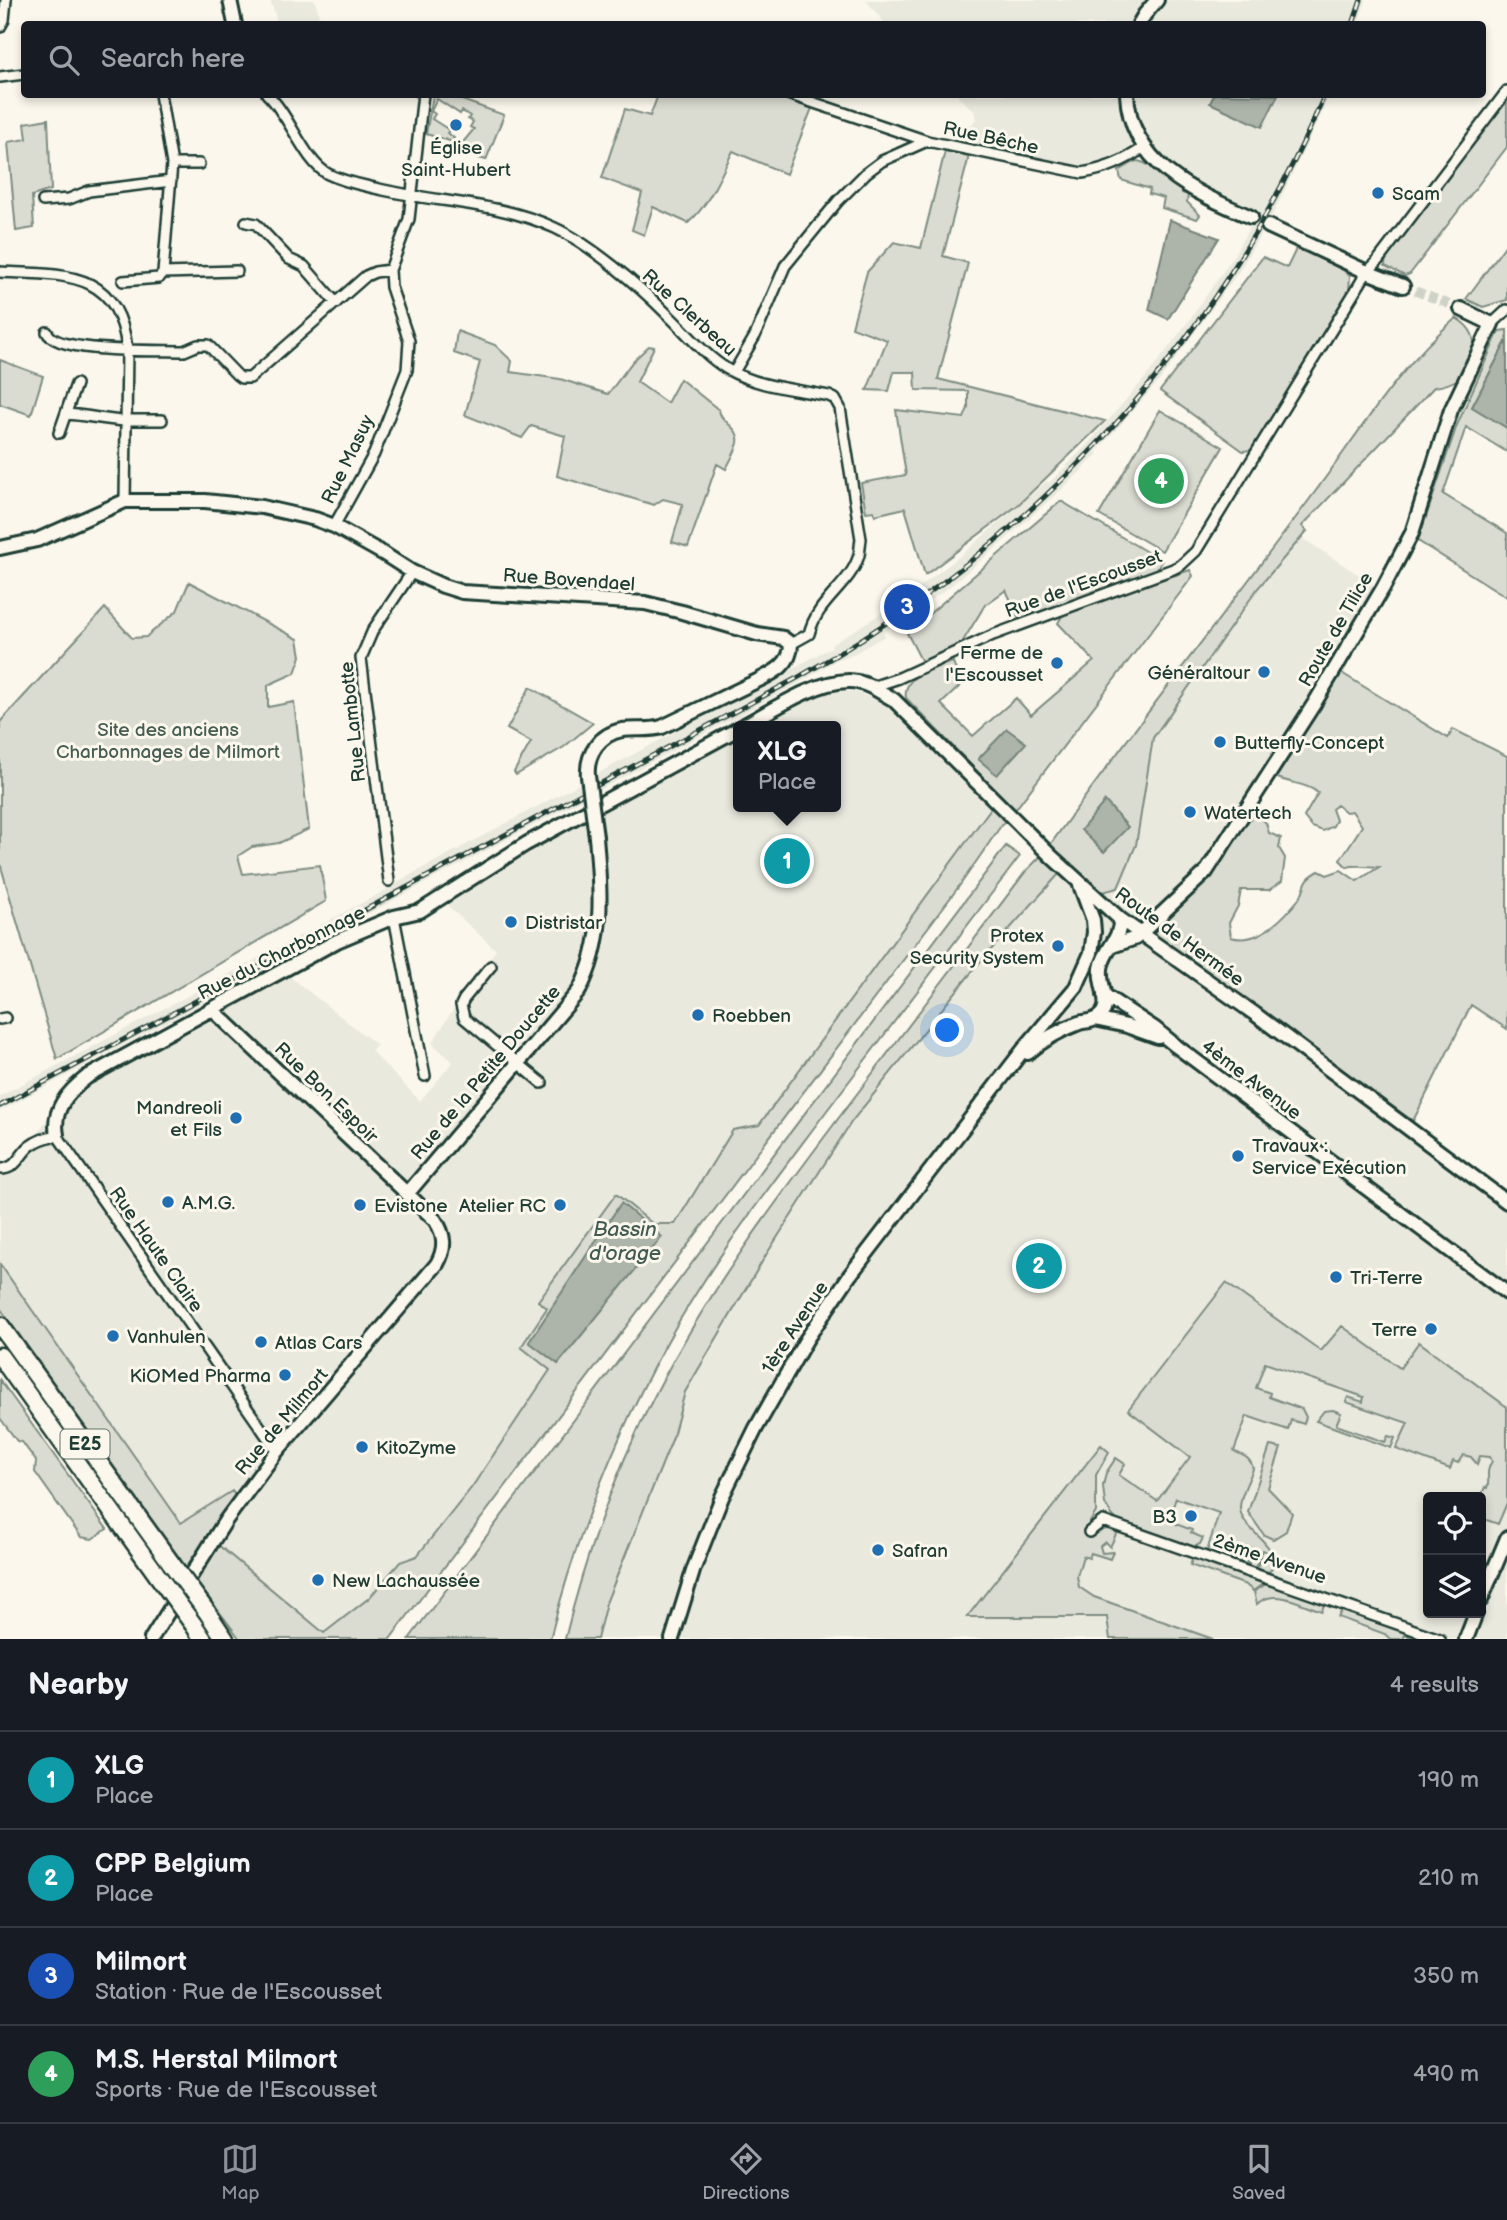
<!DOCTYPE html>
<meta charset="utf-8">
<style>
body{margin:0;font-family:"Balsamiq Sans",sans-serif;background:#20242c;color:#f1f3f6}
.controls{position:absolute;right:21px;bottom:21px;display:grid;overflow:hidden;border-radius:7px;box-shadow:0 4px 10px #0003}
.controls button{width:63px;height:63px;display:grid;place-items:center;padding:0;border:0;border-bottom:2px solid #363941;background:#171b24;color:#f1f3f6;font:35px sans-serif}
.you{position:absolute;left:948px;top:1031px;width:24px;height:24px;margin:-18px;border:5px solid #fff;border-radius:50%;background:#1a73e8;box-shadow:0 0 0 10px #1a73e833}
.badge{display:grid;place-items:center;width:46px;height:46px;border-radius:50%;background:#8c9099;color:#fff;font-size:23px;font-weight:700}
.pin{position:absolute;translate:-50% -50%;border:4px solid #fff;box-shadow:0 2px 7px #0006}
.popup{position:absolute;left:733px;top:721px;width:108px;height:91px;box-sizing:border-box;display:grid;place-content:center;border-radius:7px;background:#171b24;filter:drop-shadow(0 2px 5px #0005);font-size:23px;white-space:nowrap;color:#9ea1a6}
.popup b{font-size:26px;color:#f1f3f6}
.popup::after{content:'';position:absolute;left:50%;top:100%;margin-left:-14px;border:14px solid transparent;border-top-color:#171b24}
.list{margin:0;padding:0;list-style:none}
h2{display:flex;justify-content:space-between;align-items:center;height:91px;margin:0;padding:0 28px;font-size:30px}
h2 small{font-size:23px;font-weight:400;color:#9ea1a6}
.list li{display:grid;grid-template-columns:46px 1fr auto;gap:21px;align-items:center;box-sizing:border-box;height:98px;padding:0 28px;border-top:2px solid #363941}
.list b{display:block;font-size:26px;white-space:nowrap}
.list p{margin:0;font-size:23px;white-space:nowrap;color:#9ea1a6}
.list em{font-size:23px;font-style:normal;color:#9ea1a6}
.icon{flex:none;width:38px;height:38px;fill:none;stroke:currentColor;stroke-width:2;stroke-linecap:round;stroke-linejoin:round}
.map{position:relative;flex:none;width:1507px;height:1639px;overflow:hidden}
.search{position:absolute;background:#171b24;box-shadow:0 4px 10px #0003;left:21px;right:21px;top:21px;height:77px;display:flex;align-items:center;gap:18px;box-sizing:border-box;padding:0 24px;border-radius:7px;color:#9ea1a6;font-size:26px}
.sheet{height:483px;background:#171b24}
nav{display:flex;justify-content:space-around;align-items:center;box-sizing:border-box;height:98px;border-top:2px solid #363941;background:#171b24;font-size:19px;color:#9ea1a6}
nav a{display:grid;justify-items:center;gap:4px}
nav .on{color:#8c9099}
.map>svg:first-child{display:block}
.built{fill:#eae9de;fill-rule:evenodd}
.green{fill:#dbdcd1;stroke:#7d8c82;stroke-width:2;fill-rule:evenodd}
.water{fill:#adb4aa;stroke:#74847b;stroke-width:2}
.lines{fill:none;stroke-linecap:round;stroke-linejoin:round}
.street-tunnel{stroke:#cfd2c7;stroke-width:9;stroke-dasharray:9 4.5;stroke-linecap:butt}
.street-casing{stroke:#1f3d34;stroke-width:14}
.secondary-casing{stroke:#1f3d34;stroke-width:18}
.highway-casing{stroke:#1f3d34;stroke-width:21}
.street{stroke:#fbf7ec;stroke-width:9}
.secondary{stroke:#fbf7ec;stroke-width:12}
.highway{stroke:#fbf7ec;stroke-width:16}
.rail-casing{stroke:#1f3d34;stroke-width:5}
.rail{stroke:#fbf7ec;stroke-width:2.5;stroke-dasharray:8;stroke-linecap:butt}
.secondary-bridge-casing{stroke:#1f3d34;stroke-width:18;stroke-linecap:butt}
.highway-bridge-casing{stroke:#1f3d34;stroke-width:21;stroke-linecap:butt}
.secondary-bridge{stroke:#fbf7ec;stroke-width:12}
.highway-bridge{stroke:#fbf7ec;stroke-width:16}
.poi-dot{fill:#1f6fb2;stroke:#fbf7ec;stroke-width:2.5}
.labels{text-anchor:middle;stroke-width:6;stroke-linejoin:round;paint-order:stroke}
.shield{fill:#fbf7ec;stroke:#61756b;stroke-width:2}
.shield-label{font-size:18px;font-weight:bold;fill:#1f3d34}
.street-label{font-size:19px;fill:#1f3d34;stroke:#fbf7ec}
.poi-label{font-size:19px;fill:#1f3d34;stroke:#fbf7ec;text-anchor:start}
.park-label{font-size:19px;fill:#455d53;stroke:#fbf7ec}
.water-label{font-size:21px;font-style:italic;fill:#425b52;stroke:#fbf7ec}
</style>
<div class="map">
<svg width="1507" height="1639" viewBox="0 0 1507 1639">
<rect width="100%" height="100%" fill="#fbf7ec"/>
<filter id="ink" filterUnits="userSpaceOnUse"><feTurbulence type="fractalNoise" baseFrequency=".0143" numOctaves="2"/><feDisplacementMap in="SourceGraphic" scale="14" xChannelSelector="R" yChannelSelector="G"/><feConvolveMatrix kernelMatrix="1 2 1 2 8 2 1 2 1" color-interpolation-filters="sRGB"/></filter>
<g filter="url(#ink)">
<!-- built -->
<path class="built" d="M270 0H315L321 24H278Z
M866 0H1366L1358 24H885Z
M956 95H1330L1274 212 1239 271 1160 380 1096 452 1098 454 1072 480 996 548 944 591 883 633 885 636 846 658 838 659 799 683 0 1111V1096L388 889V887L832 647 831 645 907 597 960 556 1047 481 1049 483 1085 447 1150 372 1190 319 1229 263 1258 213 1190 182 1166 164 1144 136 1134 143 1126 154 1107 165 1081 169 962 145 961 138 976 119 974 111Z
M1302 538 1379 588 1206 872 1137 942 1243 1012 1507 1206V1639H597L606 1604 672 1440 685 1392 766 1255 852 1121 979 963 1059 874H1077L1136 845 1153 739 1258 588ZM1428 1497H1481V1613H1428Z
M836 691 855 692 873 698 891 709 991 808 758 1125 733 1130 675 1224H653L616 1194 539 1301 547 1308 521 1347 550 1370 472 1487 417 1556 400 1562 369 1598 324 1633 215 1542 241 1503 232 1492 181 1523 0 1264V1169L19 1160 57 1105 72 1089 284 972 377 1045 371 1051 420 1101 453 1062 432 1043 468 986 496 950 450 908 447 902 513 859 738 739V807H836V726H762L811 699Z"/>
<!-- green -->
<path class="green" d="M433 95H448L504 115 486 160 448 149 450 141 426 134ZM437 99 460 114 462 111 470 116 468 119 473 122 470 127 474 129 460 146 452 141 454 138 447 133 449 130 432 119 435 114 431 111Z
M658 95H773L812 108 786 174 733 151C720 176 710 204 688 223L653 207 644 235 632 230 642 193 602 178 625 109 650 116Z
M1507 100V147L1410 274 1405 276 1385 266 1386 257Z
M48 119 51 190 32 196 34 228 16 231 8 142 27 139 25 123Z
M945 151 968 156V160L943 256 968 263 938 379 1105 421 1018 505 925 575 905 508 875 515 874 511 866 512 861 483 906 475 896 410 964 418 968 408V391L916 390 915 372H894L889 391 867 390 887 340 852 327 867 272 894 242 921 248Z
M1136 161C1152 162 1169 182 1182 191V193L1188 195 1187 202 1200 215 1197 219 1162 208 1164 198 1149 194 1150 189 1121 180 1119 171Z
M1507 243V300L1483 307 1466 299Z
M1297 247 1341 269 1350 275 1349 292 1251 450 1243 451 1160 391 1263 257 1287 268Z
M1456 318C1475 329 1479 344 1469 364 1467 370 1465 375 1460 378 1452 383 1443 386 1434 387L1302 526 1307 531 1258 588 1153 738 1136 845 1118 888 1099 893 1050 845C1133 729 1221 618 1306 504 1353 442 1397 368 1456 318Z
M1507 330V340L1472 407 1507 428V452L1466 427 1443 494 1507 533V597L1418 541 1457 425 1499 331Z
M457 331 495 345 512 361 510 372 560 379 608 394 633 361 649 346 654 347 637 382 667 403 680 379 719 410C721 424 741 427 738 443 736 451 730 461 726 469L717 464 688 547 672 542 683 504 663 499 654 505 557 476 565 436 531 426 522 438 465 415 480 362 454 353Z
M0 360 43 376 31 415 0 404Z
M1160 410 1223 447 1162 551 1099 515Z
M1061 501 1162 561 1157 570 1020 621 1006 590 985 605 963 641 965 645 923 664 907 633Z
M1190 570 1193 576 1015 810 906 698C902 674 935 668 953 662L961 685 941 704 973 736 1016 698 1031 715 1094 661 1058 623 1063 614Z
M189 582 298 639 301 656 295 673 268 685V707L294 702 309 829 279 843 252 847 238 856 243 874 320 865 326 901 57 1059 0 863V722L105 608 132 638 146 637 177 611Z
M1340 672 1448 738 1453 729 1507 756V1029L1471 1005 1413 1121 1150 933 1154 922 1179 900 1241 817 1255 811 1266 823 1269 833 1281 838 1279 848 1285 858 1282 881 1269 890H1241L1238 906 1229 923 1231 937C1257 945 1282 920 1298 900 1309 886 1299 882 1319 871L1327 875 1341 870 1357 881 1379 867C1369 867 1357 864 1347 867L1340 860 1362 826 1352 811 1346 812 1337 805 1332 809 1336 820 1333 826 1323 831 1312 827 1304 817 1318 793C1307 783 1289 784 1273 776Z
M530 687 593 723 564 747 516 775 514 772 531 742 507 729Z
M991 808 1005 820 960 885 390 1639H240L193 1577 217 1544 324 1633 369 1598 400 1562 417 1556 472 1487 550 1370 521 1347 547 1308 538 1301 616 1194 653 1224H675L733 1130 759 1125Z
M1006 846 1020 856C955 942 890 1028 825 1113 769 1188 711 1262 666 1344 615 1437 576 1537 550 1639H409Z
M1041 856 1059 874 979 963 852 1121 766 1255 685 1392 672 1440 606 1603 597 1639H565C586 1553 617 1466 659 1387 711 1287 779 1197 847 1107 907 1028 966 950 1026 871Z
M0 1264 181 1523 232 1491 236 1497 186 1567 0 1308Z
M1226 1283 1321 1351 1342 1326 1400 1368 1419 1342 1507 1407V1503L1498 1524 1481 1518V1497L1485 1487 1487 1488C1491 1478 1484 1475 1492 1461L1490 1457 1480 1456 1477 1464 1471 1457 1463 1455 1458 1463 1453 1461 1450 1469 1396 1449 1408 1423 1346 1402 1348 1397 1363 1402 1364 1397 1265 1363 1256 1388 1270 1393 1269 1397 1302 1409 1306 1417 1304 1424 1291 1420 1288 1430 1247 1416 1234 1451C1243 1456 1251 1457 1253 1469 1249 1480 1240 1495 1240 1507 1240 1532 1283 1543 1271 1570L1268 1572 1257 1568 1261 1557 1268 1559 1270 1553 1262 1550 1255 1568 1248 1565 1252 1553H1256V1550L1247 1547 1246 1551 1250 1553 1246 1564 1207 1551 1219 1513 1176 1498 1168 1521 1192 1530 1191 1533 1203 1538 1200 1544 1194 1547 1117 1520 1112 1515 1105 1504 1103 1486 1106 1473 1116 1458 1125 1464 1119 1475 1157 1501 1190 1457 1128 1410Z
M0 1380 107 1529 92 1539 81 1537 35 1472 36 1461 22 1442 17 1441 0 1418Z
M1333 1410 1341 1413 1336 1425 1385 1442 1388 1436 1395 1438 1391 1448 1316 1421 1324 1411Z
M1101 1445 1109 1452 1096 1475V1512L1086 1529 1091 1535 1106 1529 1118 1530 1110 1547 1105 1542 1100 1546 1102 1553 1113 1552 1110 1559 1091 1553 1089 1558 1083 1556 1077 1576 1079 1587 1094 1597 1213 1639H1110L1107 1617H967Z
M1270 1446 1281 1448 1268 1488 1292 1513 1286 1531 1273 1539 1264 1535 1248 1512Z
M1193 1558 1264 1583 1253 1591 1246 1585 1190 1565Z
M1266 1584 1324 1604 1322 1611C1302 1605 1274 1587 1257 1604L1254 1592Z
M1343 1609 1428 1639H1417L1405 1635 1403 1639H1390L1385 1634 1338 1617Z"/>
<!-- water -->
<path class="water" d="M1214 95V94L1278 95 1262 127 1210 103Z
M1170 220 1219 238 1168 319 1149 310Z
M1507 340V428L1472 407Z
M1007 729 1026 743 997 775 978 759Z
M1105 801 1128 827 1104 852 1081 830Z
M621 1203 662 1237 558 1364 529 1342Z"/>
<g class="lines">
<!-- street-tunnel -->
<path class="street-tunnel" d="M1403 286 1461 309"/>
<defs>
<path id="street" d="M0 27 4 20 6 0
M0 77 24 74
M160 94 172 164 163 273
M267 94C289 114 304 161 328 174 344 182 362 185 379 189 438 203 499 202 555 228 592 245 639 286 668 315 687 333 704 355 727 369 758 387 794 389 829 396L835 399 840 408 861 539C860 544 860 550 859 555 851 585 817 600 809 634L791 644
M788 94 927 141 1082 173C1107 169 1124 161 1145 147
M172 164H199
M43 201 69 199 89 191 171 181
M246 222 256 224 289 259 304 266 336 303
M0 272C64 275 118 269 127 349L125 501
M123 281 159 278 163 273 237 271
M1492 324 1507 310
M47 332C56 354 159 350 184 351L198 345H208L237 375 241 378H250L366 276 375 272 390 270
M734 372 755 336 785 266 838 201 866 173 882 161 927 141
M66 414C87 415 105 420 125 421
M125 420H162
M59 433 76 384
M334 526 374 454 407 370 409 341 391 287 390 270 409 219 423 94
M872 687 899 678 993 635 1173 569 1181 565 1196 551 1367 272 1376 263 1507 91
M389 881 361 658 373 630 412 572
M394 917 425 1076
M491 966 464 999 461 1005 464 1018 542 1083
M0 1019 5 1018
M0 1169C17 1169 19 1155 30 1146 38 1140 47 1137 57 1135L277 1451
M1089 1532 1103 1521 1440 1639"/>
<path id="secondary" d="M230 0 235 24
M1139 24 1145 14 1157 0
M1127 94C1130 165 1196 193 1251 217
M1268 226 1367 272 1403 286
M0 548 37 540 125 501H205L262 507 315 519 334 526 384 554 412 572 443 586 462 592 645 603 682 612 757 634 783 638 791 644C791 664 775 672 759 680L662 727C648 731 636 728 622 730 600 734 586 754 588 776
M743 726C773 710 815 681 849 681 865 681 881 692 894 700L1052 857 1120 919 1255 1014 1507 1202
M1112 946 1136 938 1206 872 1314 704 1383 588 1412 533 1451 410 1492 324 1461 309
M1104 995 1154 1028 1176 1046 1507 1293
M1095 1019 1127 1026 1158 1037
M1028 1053C1044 1039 1060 1030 1079 1023 1085 1021 1090 1022 1095 1019 1100 1017 1104 1012 1105 1007 1108 996 1097 979 1102 964 1107 947 1121 938 1120 919
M57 1135C52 1109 68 1092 87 1077L337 941 394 917 420 911 526 844 738 729
M407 1194 579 991C605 941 601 892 596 837
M1481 1600 1507 1538
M151 1639 226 1520 277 1451 437 1264C446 1248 445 1235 435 1220L212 1009
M672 1639 694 1568 722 1497 756 1428 806 1340 850 1275 1027 1045 1076 987 1091 953 1094 932 1093 920 1080 885
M1466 1639 1476 1613"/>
<path id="highway" d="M0 1325 171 1563
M0 1356 158 1576
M207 1612 225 1639
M193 1624 203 1639"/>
</defs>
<!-- street casing -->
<use href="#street" class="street-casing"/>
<!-- secondary casing -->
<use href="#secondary" class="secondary-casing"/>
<!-- highway casing -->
<use href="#highway" class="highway-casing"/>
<!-- street -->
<use href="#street" class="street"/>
<!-- secondary -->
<use href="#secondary" class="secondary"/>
<!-- highway -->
<use href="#highway" class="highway"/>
<defs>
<path id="rail" d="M1353 24 1361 0
M0 1106 799 677C1036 542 1218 346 1325 94"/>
</defs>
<!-- rail casing -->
<use href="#rail" class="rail-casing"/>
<!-- rail -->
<use href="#rail" class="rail"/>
<defs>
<path id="secondary-bridge" d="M588 776 596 837"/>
<path id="highway-bridge" d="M171 1563 207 1612
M158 1576 193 1624"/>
</defs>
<!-- secondary-bridge casing -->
<use href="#secondary-bridge" class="secondary-bridge-casing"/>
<!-- highway-bridge casing -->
<use href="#highway-bridge" class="highway-bridge-casing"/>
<!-- secondary-bridge -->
<use href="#secondary-bridge" class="secondary-bridge"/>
<!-- highway-bridge -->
<use href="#highway-bridge" class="highway-bridge"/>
</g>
</g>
<!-- markers -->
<g class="poi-dot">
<circle cx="456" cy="125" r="7"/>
<circle cx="1378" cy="193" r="7"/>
<circle cx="1057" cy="663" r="7"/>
<circle cx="1264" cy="672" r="7"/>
<circle cx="1220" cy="742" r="7"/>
<circle cx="1190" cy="812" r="7"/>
<circle cx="511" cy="922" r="7"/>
<circle cx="1058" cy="946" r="7"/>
<circle cx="698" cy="1015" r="7"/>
<circle cx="236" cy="1118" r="7"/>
<circle cx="1238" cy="1156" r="7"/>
<circle cx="168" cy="1202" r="7"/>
<circle cx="360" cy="1205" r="7"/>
<circle cx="560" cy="1205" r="7"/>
<circle cx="1336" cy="1277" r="7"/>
<circle cx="1431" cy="1329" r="7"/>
<circle cx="113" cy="1336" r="7"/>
<circle cx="261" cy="1342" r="7"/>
<circle cx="285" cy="1375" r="7"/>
<circle cx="362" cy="1447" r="7"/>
<circle cx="1191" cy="1516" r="7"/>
<circle cx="878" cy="1550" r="7"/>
<circle cx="318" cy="1580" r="7"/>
</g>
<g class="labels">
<!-- shield labels -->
<rect class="shield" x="60.5" y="1429.5" width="49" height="29" rx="5"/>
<g class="shield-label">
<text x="85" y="1450">E25</text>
</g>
<!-- street labels -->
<g class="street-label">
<text transform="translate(991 137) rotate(12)" y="7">Rue Bêche</text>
<text transform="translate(690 312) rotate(42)" y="7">Rue Clerbeau</text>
<text transform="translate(347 459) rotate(-64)" y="7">Rue Masuy</text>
<text transform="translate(569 579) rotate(4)" y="7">Rue Bovendael</text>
<text transform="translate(1083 583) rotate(-20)" y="7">Rue de l'Escousset</text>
<text transform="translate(1335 629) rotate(-60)" y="7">Route de Tilice</text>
<text transform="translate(352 722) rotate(-96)" y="7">Rue Lambotte</text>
<text transform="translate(1180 936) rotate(36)" y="7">Route de Hermée</text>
<text transform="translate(281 952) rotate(-27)" y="7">Rue du Charbonnage</text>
<text transform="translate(485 1072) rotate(-50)" y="7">Rue de la Petite Doucette</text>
<text transform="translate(1252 1079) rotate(37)" y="7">4ème Avenue</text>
<text transform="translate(327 1092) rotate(44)" y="7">Rue Bon Espoir</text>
<text transform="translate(157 1249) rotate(55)" y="7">Rue Haute Claire</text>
<text transform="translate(794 1327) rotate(-57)" y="7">1ère Avenue</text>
<text transform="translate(281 1421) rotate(-50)" y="7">Rue de Milmort</text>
<text transform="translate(1270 1558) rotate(19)" y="7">2ème Avenue</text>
</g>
<!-- poi labels -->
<g class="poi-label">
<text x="456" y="154" text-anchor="middle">Église<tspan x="456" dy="22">Saint-Hubert</tspan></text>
<text x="1392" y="200">Scam</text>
<text x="1043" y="659" text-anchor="end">Ferme de<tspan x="1043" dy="22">l'Escousset</tspan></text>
<text x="1250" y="679" text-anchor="end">Généraltour</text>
<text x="1234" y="749">Butterfly-Concept</text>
<text x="1204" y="819">Watertech</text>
<text x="525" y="929">Distristar</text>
<text x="1044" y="942" text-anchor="end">Protex<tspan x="1044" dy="22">Security System</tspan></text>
<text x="712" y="1022">Roebben</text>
<text x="222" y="1114" text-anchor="end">Mandreoli<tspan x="222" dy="22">et Fils</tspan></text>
<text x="1252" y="1152">Travaux :<tspan x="1252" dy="22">Service Exécution</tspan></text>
<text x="182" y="1209">A.M.G.</text>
<text x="374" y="1212">Evistone</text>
<text x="546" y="1212" text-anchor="end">Atelier RC</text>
<text x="1350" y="1284">Tri-Terre</text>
<text x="1417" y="1336" text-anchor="end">Terre</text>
<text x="127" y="1343">Vanhulen</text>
<text x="275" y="1349">Atlas Cars</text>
<text x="271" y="1382" text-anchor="end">KiOMed Pharma</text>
<text x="376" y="1454">KitoZyme</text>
<text x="1177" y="1523" text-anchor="end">B3</text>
<text x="892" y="1557">Safran</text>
<text x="332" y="1587">New Lachaussée</text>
</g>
<!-- park labels -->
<g class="park-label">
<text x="168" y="736">Site des anciens<tspan x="168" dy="22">Charbonnages de Milmort</tspan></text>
</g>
<!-- water labels -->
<g class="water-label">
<text x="625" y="1236">Bassin<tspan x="625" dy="24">d'orage</tspan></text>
</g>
</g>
</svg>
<div class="controls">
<button><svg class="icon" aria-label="locate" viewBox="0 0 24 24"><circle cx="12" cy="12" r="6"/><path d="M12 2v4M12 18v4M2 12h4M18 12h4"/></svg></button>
<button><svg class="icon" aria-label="layers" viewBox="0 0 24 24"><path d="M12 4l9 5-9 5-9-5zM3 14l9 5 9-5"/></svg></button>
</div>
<div class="you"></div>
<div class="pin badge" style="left:787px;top:861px;background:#0f9aa8">1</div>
<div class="popup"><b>XLG</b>Place</div>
<div class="pin badge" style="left:1039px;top:1266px;background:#0f9aa8">2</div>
<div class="pin badge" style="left:907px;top:607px;background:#1a4fb4">3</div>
<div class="pin badge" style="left:1161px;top:481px;background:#2e9e5b">4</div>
<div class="search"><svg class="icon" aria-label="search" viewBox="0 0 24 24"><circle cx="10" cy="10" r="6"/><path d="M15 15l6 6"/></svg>Search here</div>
</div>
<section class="sheet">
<h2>Nearby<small>4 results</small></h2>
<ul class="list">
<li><span class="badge" style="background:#0f9aa8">1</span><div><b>XLG</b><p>Place</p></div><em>190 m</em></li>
<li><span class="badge" style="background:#0f9aa8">2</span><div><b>CPP Belgium</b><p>Place</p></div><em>210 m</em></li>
<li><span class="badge" style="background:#1a4fb4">3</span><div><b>Milmort</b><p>Station · Rue de l'Escousset</p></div><em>350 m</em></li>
<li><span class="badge" style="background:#2e9e5b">4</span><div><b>M.S. Herstal Milmort</b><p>Sports · Rue de l'Escousset</p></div><em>490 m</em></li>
</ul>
</section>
<nav>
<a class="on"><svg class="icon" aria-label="map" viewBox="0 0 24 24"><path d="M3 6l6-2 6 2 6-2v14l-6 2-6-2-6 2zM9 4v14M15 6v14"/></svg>Map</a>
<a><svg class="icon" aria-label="directions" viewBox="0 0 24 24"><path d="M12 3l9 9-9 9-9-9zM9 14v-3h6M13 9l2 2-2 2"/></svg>Directions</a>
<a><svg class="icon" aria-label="saved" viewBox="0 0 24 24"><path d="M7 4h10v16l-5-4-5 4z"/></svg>Saved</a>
</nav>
